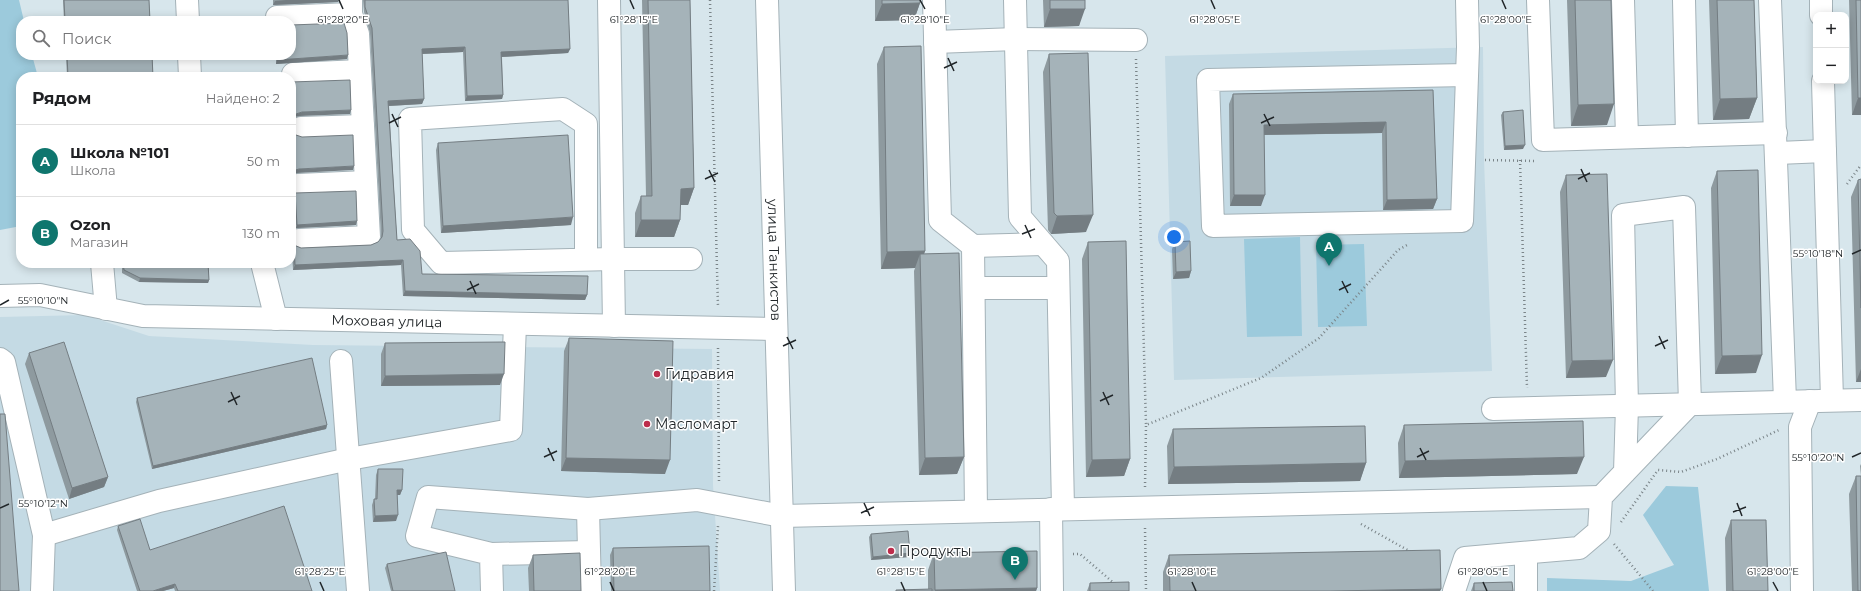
<!DOCTYPE html>
<html lang="ru">
<meta charset="utf-8">
<style>
body{margin:0;font-family:Montserrat,sans-serif;background:#f2f2f2;color:#202124}
.controls{position:absolute;right:12px;top:12px;display:grid;overflow:hidden;border-radius:8px;box-shadow:0 2px 10px #0003}
.controls button{width:36px;height:36px;display:grid;place-items:center;padding:0;border:0;border-bottom:1px solid #e0e0e0;background:#fff;color:#202124;font:20px sans-serif}
.you{position:absolute;left:1174px;top:237px;width:14px;height:14px;margin:-10px;border:3px solid #fff;border-radius:50%;background:#1a73e8;box-shadow:0 0 0 6px #1a73e833}
.badge{display:grid;place-items:center;width:26px;height:26px;border-radius:50%;background:#0f766e;color:#fff;font-size:13px;font-weight:700}
.pin{position:absolute;translate:-50% -33px;filter:drop-shadow(0 1px 2px #0008)}
.pin::after{content:'';position:absolute;top:21px;width:14px;height:12px;background:inherit;clip-path:polygon(0 0,100% 0,50% 100%)}
.list{margin:0;padding:0;list-style:none}
h2{display:flex;justify-content:space-between;align-items:center;height:52px;margin:0;padding:0 16px;font-size:17px}
h2 small{font-size:13px;font-weight:400;color:#757577}
.list li{display:grid;grid-template-columns:26px 1fr auto;gap:12px;align-items:center;box-sizing:border-box;height:72px;padding:0 16px;border-top:1px solid #e0e0e0}
.list b{display:block;font-size:15px;white-space:nowrap}
.list p{margin:0;font-size:13px;white-space:nowrap;color:#757577}
.list em{font-size:13px;font-style:normal;color:#757577}
.icon{flex:none;width:22px;height:22px;fill:none;stroke:currentColor;stroke-width:2;stroke-linecap:round;stroke-linejoin:round}
.map{position:relative;flex:none;width:1861px;height:591px;overflow:hidden}
.search{position:absolute;background:#fff;box-shadow:0 2px 10px #0003;left:16px;top:16px;width:280px;height:44px;display:flex;align-items:center;gap:10px;box-sizing:border-box;padding:0 14px;border-radius:16px;color:#757577;font-size:15px}
.panel{position:absolute;background:#fff;box-shadow:0 2px 10px #0003;left:16px;top:72px;width:280px;height:196px;border-radius:16px}
.map>svg:first-child{display:block}
.built{fill:#c4dae4}
.green{fill:#9ccadc}
.lines{fill:none;stroke-linecap:round;stroke-linejoin:round}
.minor-casing{stroke:#a4b2b8;stroke-width:24}
.major-casing{stroke:#a4b2b8;stroke-width:24}
.path{stroke:#7a8488;stroke-width:2.5;stroke-dasharray:1 3;stroke-linecap:butt}
.minor{stroke:#fff;stroke-width:22}
.major{stroke:#fff;stroke-width:22}
.wall{fill:#8e9a9f}
.shaded-wall{fill:#747d82}
.building{fill:#a5b3b9;stroke:#747d82}
.ticks{fill:none;stroke:#212629;stroke-width:1.5}
.poi-dot{fill:#bd2c4b;stroke:#fff;stroke-width:1.5}
.labels{text-anchor:middle;stroke-width:3;stroke-linejoin:round;paint-order:stroke}
.street-label{font-size:14px;fill:#212629;stroke:#fff}
.poi-label{font-size:14px;fill:#212629;stroke:#fff;text-anchor:start}
.ticks-label{font-size:10px;text-anchor:middle;fill:#212629;stroke:#fff;stroke-width:3;stroke-linejoin:round;paint-order:stroke}
</style>
<div class="map">
<svg width="1861" height="591" viewBox="0 0 1861 591">
<rect width="100%" height="100%" fill="#d7e6ec"/>
<!-- built -->
<path class="built" d="M1483 47 1484 160 1492 371 1174 380 1165 56Z
M85 315 149 336 313 345 712 349 713 485 720 591H0V317Z"/>
<!-- green -->
<path class="green" d="M0 0H19L24 21H21V55H32L38 77H21V226L0 230Z
M1300 237 1302 336 1247 337 1244 239Z
M1364 244 1367 326 1318 327 1316 245Z
M1666 486 1698 487 1709 591H1547V578L1631 581 1674 565 1643 515Z"/>
<g class="lines">
<defs>
<g id="minor">
<path d="M187 0 188 21"/>
<path d="M609 0 614 326"/>
<path d="M934 0 940 220 973 246 976 511"/>
<path d="M1015 0 1020 217 1058 261 1063 509"/>
<path d="M1467 0 1468 47 1462 221 1213 226 1208 80 1467 75"/>
<path d="M1538 0 1543 140 1776 133"/>
<path d="M1623 0 1627 137"/>
<path d="M1684 0 1687 136"/>
<path d="M1770 0 1785 401"/>
<path d="M1821 0V15"/>
<path d="M277 17 351 14"/>
<path d="M935 42 1016 39 1136 40"/>
<path d="M189 55 190 77"/>
<path d="M293 74 360 71"/>
<path d="M1823 81 1832 400"/>
<path d="M301 128 363 126"/>
<path d="M1776 153 1825 151"/>
<path d="M298 185 366 182"/>
<path d="M299 240 369 237 358 34 351 14V0"/>
<path d="M973 246 1043 244"/>
<path d="M586 259V124L563 109 410 119 413 230 441 263 613 259H691"/>
<path d="M102 263 106 309"/>
<path d="M262 263 276 319"/>
<path d="M974 288H1058"/>
<path id="s1" d="M0 296 40 295 143 316 776 329"/>
<path d="M0 359 4 362 44 535 42 591"/>
<path d="M341 361 358 591"/>
<path d="M1493 409 1861 400"/>
<path d="M588 509 590 591"/>
<path d="M1051 509 1052 591"/>
<path d="M44 535 159 501 349 459 511 430 515 324"/>
<path d="M491 554 589 552"/>
<path d="M1526 554V591"/>
<path d="M492 591 491 554 417 536 428 497 588 509 697 500 782 516 1601 497"/>
<path d="M1454 591 1465 558 1579 548 1599 531 1601 497 1690 404 1684 207 1623 215 1627 406 1625 472"/>
<path d="M1802 591 1800 427 1810 401"/>
</g>
<g id="major">
<path id="s2" d="M767 0 784 591"/>
</g>
</defs>
<!-- minor casing -->
<use href="#minor" class="minor-casing"/>
<!-- major casing -->
<use href="#major" class="major-casing"/>
<!-- path -->
<path class="path" d="M710 0 718 307
M1136 59 1146 425
M1485 160 1536 161
M1520 160 1527 388
M1847 184 1861 165
M718 348 719 483
M1145 487 1146 425 1261 378 1319 338 1398 250 1409 244
M1621 522 1658 470 1681 472 1717 459 1779 430
M1361 524 1411 552
M1145 528 1146 591
M1614 544 1653 591
M1073 554H1080L1115 584
M714 591 718 526"/>
<!-- minor -->
<use href="#minor" class="minor"/>
<!-- major -->
<use href="#major" class="major"/>
</g>
<!-- wall -->
<path class="wall" d="M63 0H149L150 21H64L63 1Z
M273 0H339L338 2 273 5Z
M363 0H568L570 49 568 53 502 57 503 95 502 99 465 101 463 52 422 54 424 99 422 104 389 106 397 240 422 274 587 295 585 300 403 296 401 265 293 270 292 250 294 245 301 248 371 245 378 242 381 239V236L370 33 364 12Z
M642 0H690L694 188 688 205H680V220L674 237H635V213L641 196H646Z
M875 0H920V3L914 20 875 21Z
M1043 0H1085L1079 26 1044 27Z
M1567 0H1611L1607 125 1571 126Z
M1709 0H1754L1757 98 1749 119 1713 120Z
M1849 0H1861V115H1852Z
M884 47 925 251 924 254 964 457 957 474 919 475 914 271 915 268 881 269 877 64Z
M1049 54 1086 232 1051 234 1048 230 1043 72Z
M66 55H152L153 77H67Z
M276 55H291L347 59 276 64Z
M1433 90 1437 199 1433 209 1383 210 1382 133 1264 135 1261 206H1230L1229 104 1233 94Z
M1503 112 1523 149 1504 150 1501 115Z
M438 143 571 225 441 233 436 150Z
M1717 171 1756 373 1715 374 1711 188Z
M1566 175 1606 377 1566 378 1560 192Z
M1861 179V382H1856L1851 197 1858 180Z
M295 193 356 225 296 228 294 197Z
M1088 242 1130 459 1124 476 1086 477 1082 259Z
M1175 242 1191 271 1189 278 1173 279 1172 249Z
M122 263H208L209 280 208 283 139 282 122 273Z
M569 338 665 474 561 471 564 351Z
M385 343 500 385 381 386V354Z
M29 353 108 477 104 487 69 499 25 364Z
M137 398 327 425 326 429 152 469 136 402Z
M1404 425 1577 474 1399 478 1398 443Z
M1173 429 1366 463 1360 481 1168 484 1167 446Z
M1861 464V591H1852L1849 494 1856 476H1861L1860 466Z
M378 469 402 490 400 495H397L396 521 373 522 372 505 374 499H375L376 475Z
M1731 520 1768 591H1726L1725 538Z
M118 526 150 550 312 591H175L174 588 163 591H137L117 530Z
M871 534 910 553 909 557 871 560 869 537Z
M613 548 710 591H611L610 555Z
M934 553 1037 588 1036 591H896V590L928 589V570Z
M533 555 581 591H529L528 568Z
M1169 555 1441 589 1440 591H1163V572Z
M387 564 455 591H391L385 568Z
M1090 583 1129 591H1087Z
M1474 583 1513 591H1471Z"/>
<!-- shaded-wall -->
<path class="shaded-wall" d="M286 0H339L338 2 273 5 275 1Z
M920 3 914 20 875 21 882 4Z
M1050 9H1085L1079 26 1044 27Z
M465 47 463 52 420 54 422 49Z
M570 49 568 53 500 57 501 52Z
M348 55 347 59 276 64 277 60Z
M503 95 502 99 465 101 467 96Z
M1757 98 1749 119 1713 120 1720 99Z
M1858 98H1861V115H1852Z
M424 99 422 104 387 106 388 101Z
M1614 104 1607 125 1571 126 1578 105Z
M351 110 350 114 300 116 295 117 291 121 292 118 296 114 302 112Z
M1386 122 1382 133 1261 135 1264 125Z
M1525 145 1523 149 1504 150 1505 146Z
M354 166 353 170 297 173 291 175V173L292 171 299 169Z
M694 188 688 205H675L681 189Z
M1234 195H1265L1261 206H1230Z
M1437 199 1433 209 1383 210 1387 200Z
M1093 215 1086 232 1051 234 1057 216Z
M573 217 571 225 441 233 443 226Z
M641 220H680L674 237H635Z
M357 221 356 225 296 228 297 225Z
M925 251 921 263 920 254 915 268 881 269 887 252Z
M403 260 401 265 293 270 295 265Z
M1191 271 1189 278 1173 279 1176 272Z
M140 278 209 280 208 283 139 282Z
M405 291 587 295 585 300 403 296Z
M1762 355 1756 373 1715 374 1722 356Z
M1613 360 1606 377 1566 378 1572 361Z
M1861 369V382H1856Z
M504 374 500 385 381 386 385 376Z
M327 425 326 429 152 469 153 466Z
M964 457 957 474 919 475 925 458Z
M1584 457 1577 474 1399 478 1405 461Z
M566 458 670 460 665 474 561 471Z
M1130 459 1124 476 1086 477 1092 460Z
M1366 463 1360 481 1168 484 1174 467Z
M108 477 104 487 69 499 72 488Z
M397 490H402L400 495H395Z
M398 515 396 521 373 522 375 516Z
M910 553 909 557 871 560 873 557Z
M175 584 174 588 163 591H153Z
M1037 588 1036 591H935V590Z
M1441 589 1440 591H1331Z"/>
<!-- building -->
<path class="building" d="M64 0H149L150 21H65Z
M365 0H568L570 49 501 52 503 95 467 96 465 47 422 49 424 99 388 101 397 240 410 239 420 251 422 274 588 276 587 295 405 291 403 260 295 265 294 245 301 248 371 245 378 242 382 237 383 231 372 28 365 7Z
M648 0H690L694 188 681 189 680 220H641V196H652Z
M882 0H920V3L882 4Z
M1050 0H1085V9H1050Z
M1575 0H1611L1614 104 1578 105Z
M1717 0H1754L1757 98 1720 99Z
M1856 0H1861V98H1858Z
M344 23 347 33 348 55 277 60V55H291V25Z
M921 46 925 251 887 252 884 47Z
M1088 53 1093 215 1057 216 1054 213 1049 54Z
M67 55H152L153 77H68Z
M350 80 351 110 302 112 296 114 292 118 291 120V103H292L291 82Z
M1433 90 1437 199 1387 200 1386 122 1264 125 1265 195H1234L1233 94Z
M1523 110 1525 145 1505 146 1503 112Z
M291 129 292 131 296 135 302 137 353 135 354 166 299 169 292 171 291 173Z
M568 135 573 217 443 226 438 143Z
M1758 170 1762 355 1722 356 1717 171Z
M1607 174 1613 360 1572 361 1566 175Z
M1861 179V308L1858 180Z
M356 191 357 221 297 225 295 193Z
M1126 241 1130 459 1092 460 1088 242Z
M1190 241 1191 271 1176 272 1175 242Z
M959 253 964 457 925 458 920 254Z
M123 263H208L209 280 140 278 124 270Z
M569 338 673 341 670 460 566 458Z
M64 342 108 477 72 488 29 353Z
M505 342 504 374 385 376V343Z
M312 358 327 425 153 466 137 398Z
M0 414H5L19 591H0Z
M1583 421 1584 457 1405 461 1404 425Z
M1365 426 1366 463 1174 467 1173 429Z
M378 469H403L402 490H397L398 515 375 516 374 499H377Z
M1856 476H1861V591H1858Z
M284 506 312 591H178L175 584 153 591H140L118 526 140 519 150 550Z
M1731 520H1766L1768 591H1733Z
M908 531 910 553 873 557 871 534Z
M709 546 710 591H614L613 548Z
M1440 550 1441 589 1331 591H1170L1169 555Z
M1037 551V588L935 590 934 553Z
M446 552 455 591H393L387 564Z
M580 553 581 591H534L533 555Z
M1129 582V591H1090V583Z
M1512 582 1513 591H1474V583Z
M932 589V591H896V590Z"/>
<!-- ticks -->
<path class="ticks" d="M339 0 343 9M630 0 634 9M920 0 925 9M1211 0 1215 9M1502 0 1506 9M948 58 954 71M944 68 957 62M392 114 398 127M1264 114 1270 126M389 123 401 117M1261 123 1274 117M1581 169 1587 182M709 170 715 182M705 179 718 173M1578 179 1590 173M1025 225 1031 238M1022 234 1035 229M1852 254 1861 250M470 281 476 294M1342 281 1348 293M467 290 479 284M1339 290 1351 284M0 305 9 300M1659 336 1665 349M787 337 793 349M783 346 796 340M1655 346 1668 340M231 392 237 405M1103 392 1109 405M1100 401 1113 395M228 402 240 396M548 448 554 461M1420 448 1426 460M544 457 557 451M1417 457 1429 451M1852 457 1861 453M864 503 870 516M1737 503 1742 516M0 508 9 504M1733 512 1746 507M861 513 874 507M320 582 324 591M610 582 614 591M901 582 905 591M1192 582 1196 591M1483 582 1487 591M1773 582 1778 591"/>
<!-- markers -->
<g class="poi-dot">
<circle cx="657" cy="374" r="4"/>
<circle cx="647" cy="424" r="4"/>
<circle cx="891" cy="551" r="4"/>
</g>
<g class="labels">
<!-- street labels -->
<g class="street-label">
<text dy="5" stroke="none"><textPath href="#s2" startOffset="260">улица Танкистов</textPath></text>
<text dy="5" stroke="none"><textPath href="#s1" startOffset="389">Моховая улица</textPath></text>
</g>
<!-- poi labels -->
<g class="poi-label">
<text x="665" y="379">Гидравия</text>
<text x="655" y="429">Масломарт</text>
<text x="899" y="556">Продукты</text>
</g>
</g>
<g class="ticks-label">
<text x="343" y="23">61°28'20"E</text>
<text x="634" y="23">61°28'15"E</text>
<text x="925" y="23">61°28'10"E</text>
<text x="1215" y="23">61°28'05"E</text>
<text x="1506" y="23">61°28'00"E</text>
<text x="1818" y="257">55°10'18"N</text>
<text x="43" y="304">55°10'10"N</text>
<text x="1818" y="461">55°10'20"N</text>
<text x="43" y="507">55°10'12"N</text>
<text x="610" y="575">61°28'20"E</text>
<text x="1192" y="575">61°28'10"E</text>
<text x="1483" y="575">61°28'05"E</text>
<text x="1773" y="575">61°28'00"E</text>
<text x="320" y="575">61°28'25"E</text>
<text x="901" y="575">61°28'15"E</text>
</g>
</svg>
<div class="controls">
<button>+</button>
<button>−</button>
</div>
<div class="you"></div>
<div class="pin badge" style="left:1329px;top:266px">A</div>
<div class="pin badge" style="left:1015px;top:580px">B</div>
<div class="search"><svg class="icon" aria-label="search" viewBox="0 0 24 24"><circle cx="10" cy="10" r="6"/><path d="M15 15l6 6"/></svg>Поиск</div>
<section class="panel">
<h2>Рядом<small>Найдено: 2</small></h2>
<ul class="list">
<li><span class="badge">A</span><div><b>Школа №101</b><p>Школа</p></div><em>50 m</em></li>
<li><span class="badge">B</span><div><b>Ozon</b><p>Магазин</p></div><em>130 m</em></li>
</ul>
</section>
</div>
